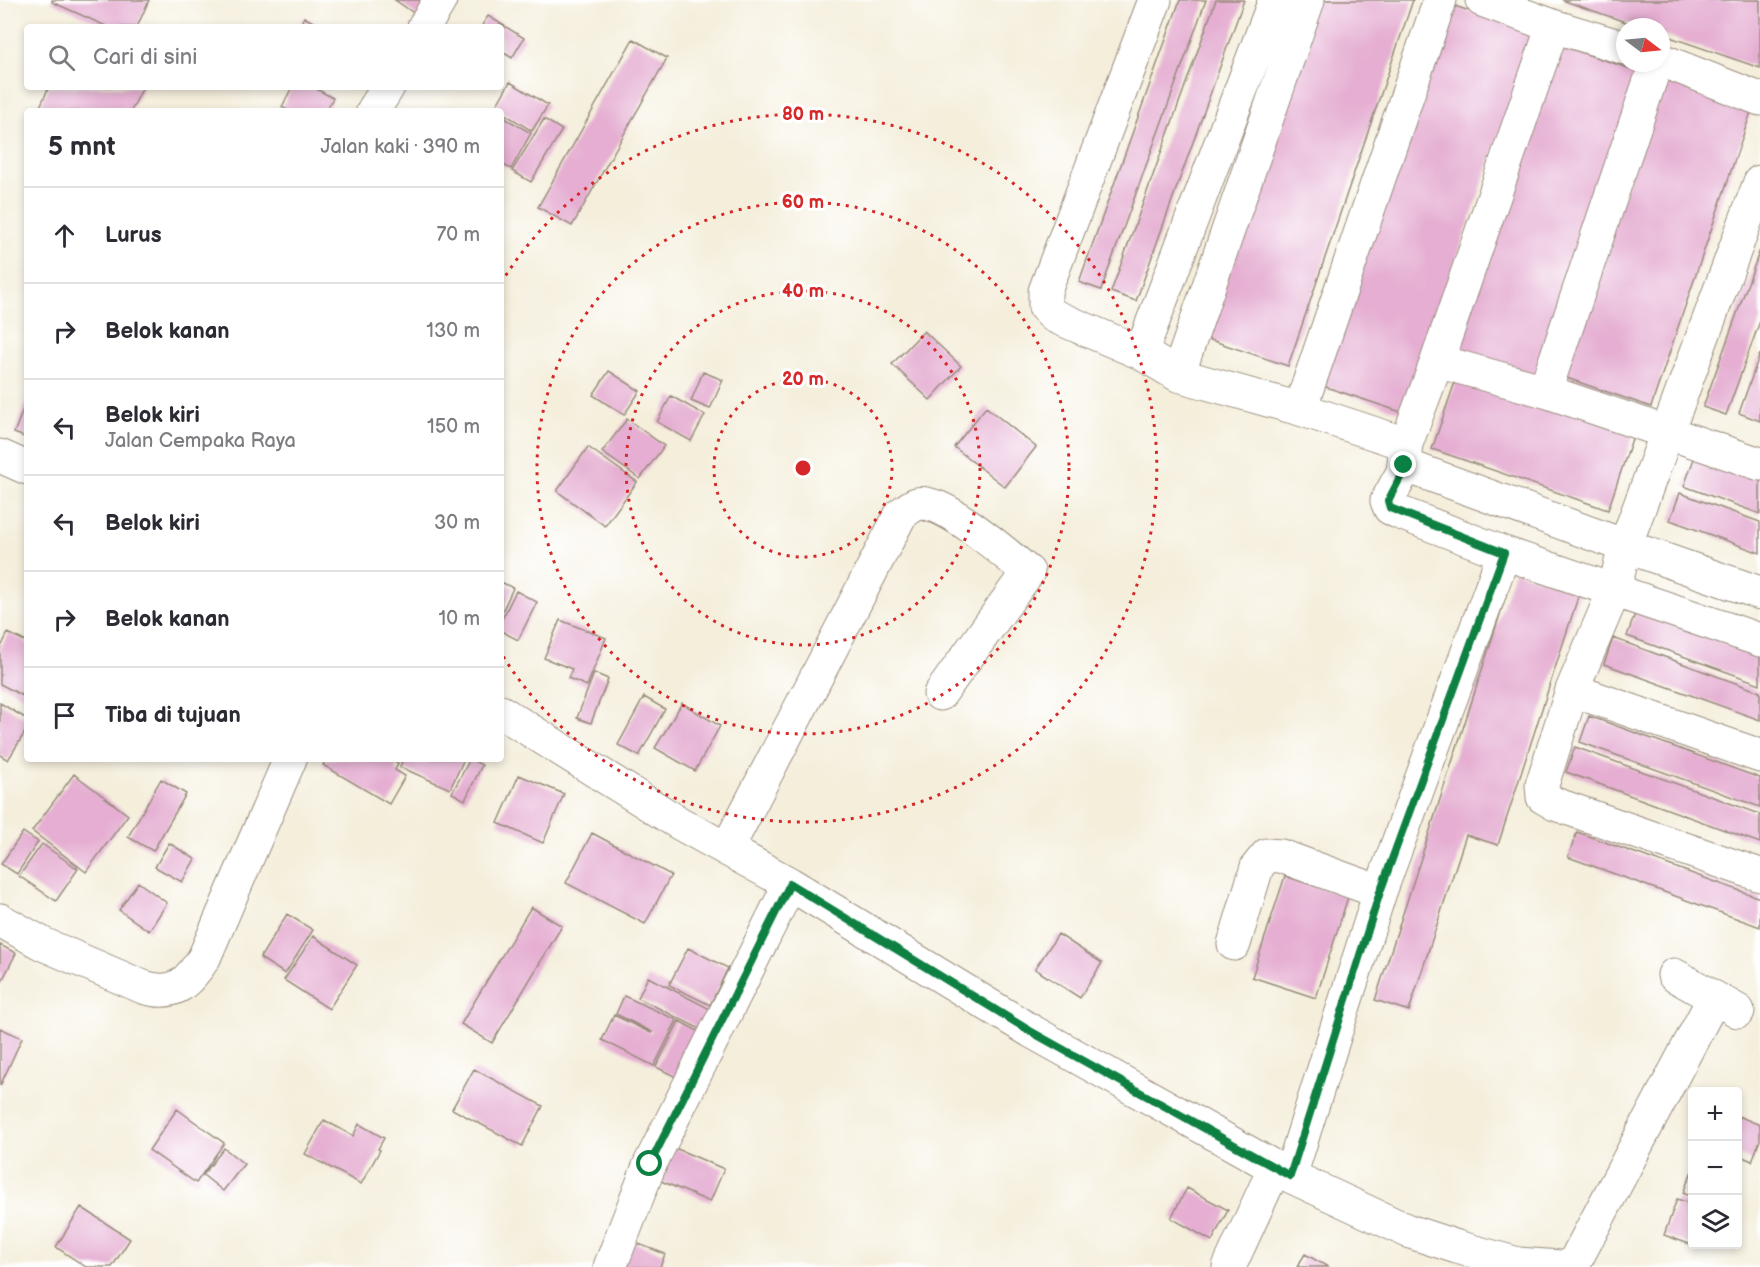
<!DOCTYPE html>
<html lang="id">
<meta charset="utf-8">
<style>
body{margin:0;font-family:"Balsamiq Sans",sans-serif;background:#f2f2f3;color:#2b2b33}
.controls{position:absolute;right:18px;bottom:18px;display:grid;overflow:hidden;border-radius:6px;box-shadow:0 3px 9px #0003}
.controls button{width:54px;height:54px;display:grid;place-items:center;padding:0;border:0;border-bottom:2px solid #e1e1e2;background:#fff;color:#2b2b33;font:30px sans-serif}
.compass{position:absolute;left:1616px;top:18px;width:54px;height:54px;border-radius:50%;background:#fff;box-shadow:0 3px 9px #0003;rotate:106deg}
.stop{position:absolute;width:18px;height:18px;margin:-14px;border:4px solid #0b8043;border-radius:50%;background:#fff}
.stop.end{background:#0b8043;border-color:#fff;box-shadow:0 2px 6px #0008}
.list{margin:0;padding:0;list-style:none}
h2{display:flex;justify-content:space-between;align-items:center;height:78px;margin:0;padding:0 24px;font-size:26px}
h2 small{font-size:20px;font-weight:400;color:#7c7c81}
.list li{display:grid;grid-template-columns:39px 1fr auto;gap:18px;align-items:center;box-sizing:border-box;height:96px;padding:0 24px;border-top:2px solid #e1e1e2}
.list b{display:block;font-size:22px;white-space:nowrap}
.list p{margin:0;font-size:20px;white-space:nowrap;color:#7c7c81}
.list em{font-size:20px;font-style:normal;color:#7c7c81}
.icon{flex:none;width:33px;height:33px;fill:none;stroke:currentColor;stroke-width:2;stroke-linecap:round;stroke-linejoin:round}
.map{position:relative;flex:none;width:1760px;height:1267px;overflow:hidden}
.search{position:absolute;background:#fff;box-shadow:0 3px 9px #0003;left:24px;top:24px;width:480px;height:66px;display:flex;align-items:center;gap:15px;box-sizing:border-box;padding:0 21px;border-radius:6px;color:#7c7c81;font-size:22px}
.panel{position:absolute;background:#fff;box-shadow:0 3px 9px #0003;left:24px;top:108px;width:480px;height:654px;border-radius:6px}
.map>svg:first-child{display:block}
.building{fill:#e5aed2}
.lines{fill:none;stroke-linecap:round;stroke-linejoin:round}
.minor-casing{stroke:#988c7c;stroke-width:35}
.minor{stroke:#fff;stroke-width:33}
.route{stroke:#0b8043;stroke-width:8}
.ring{fill:none;stroke:#d62828;stroke-width:3;stroke-dasharray:3 6}
.centre{fill:#d62828;stroke:#fff;stroke-width:3}
.ring-label{font-size:18px;text-anchor:middle;font-weight:bold;fill:#d62828;stroke:#fff;stroke-width:6;stroke-linejoin:round;paint-order:stroke}
</style>
<div class="map">
<svg width="1760" height="1267" viewBox="0 0 1760 1267">
<rect width="100%" height="100%" fill="#fff"/>
<filter id="ink" filterUnits="userSpaceOnUse"><feTurbulence type="fractalNoise" baseFrequency=".0167" numOctaves="2"/><feDisplacementMap in="SourceGraphic" scale="12" xChannelSelector="R" yChannelSelector="G"/><feConvolveMatrix kernelMatrix="1 2 1 2 8 2 1 2 1" color-interpolation-filters="sRGB"/></filter>
<filter id="wash" filterUnits="userSpaceOnUse"><feTurbulence type="fractalNoise" baseFrequency=".008" numOctaves="4" result="noise"/><feDisplacementMap in="SourceGraphic" scale="24" xChannelSelector="R" yChannelSelector="G"/><feGaussianBlur stdDeviation="1.35" result="paint"/><feColorMatrix in="noise" values="0 0 0 0 0 0 0 0 0 0 0 0 0 0 0 0 0 1.4 0 .05"/><feComposite in="paint" operator="in"/></filter>
<g filter="url(#wash)">
<rect width="100%" height="100%" fill="#f4eedb"/>
<g id="blocks">
<!-- building -->
<path class="building" d="M52 0H149L137 27H108L52 2Z
M395 0H429L418 16Z
M1180 0H1206L1101 290 1079 282Z
M1216 0H1244L1136 301 1111 292Z
M1313 0H1413L1288 366 1199 336Z
M1562 0H1760V68L1661 34V27H1640Z
M1443 2 1534 33 1404 413 1314 383Z
M488 16 524 38 512 58 501 51V27H481Z
M304 17 322 27H299Z
M633 39 667 58 572 226 538 207Z
M1553 43 1643 73 1539 378 1450 347Z
M1665 72 1754 103 1651 407 1561 376Z
M510 82 548 105 532 131 495 108Z
M49 87H143L131 111H38Z
M292 87H313L333 98 326 111H289L282 107Z
M503 117 531 133 511 169 501 164V121Z
M544 119 562 130 531 182 512 171Z
M1760 250V321L1726 415 1703 407Z
M924 331 961 366 930 400 892 364Z
M1760 354V421L1739 413Z
M609 371 640 391 624 415 593 395Z
M703 372 723 380 710 409 691 401Z
M1458 373 1634 433 1608 510 1432 449Z
M671 396 705 415 691 441 657 422Z
M27 399V438L14 433Z
M986 407 1036 447 1005 487 954 447Z
M627 419 664 446 640 479 602 452Z
M588 447 637 482 605 526 557 491Z
M1695 456 1760 480V514L1684 486Z
M1680 493 1760 522V553L1670 520Z
M1514 571 1580 591 1498 845 1466 835 1409 1011 1375 1000Z
M501 582 513 588 501 614Z
M516 591 537 602 518 640 501 631V621Z
M1636 611 1760 656V684L1627 636Z
M560 620 606 638 587 686 568 678 572 669 544 658Z
M8 633 27 642V698L0 684V649Z
M1613 638 1760 692V720L1604 664Z
M594 673 608 679 591 723 577 718Z
M644 697 665 709 639 756 618 745Z
M0 703 27 719V729L8 760 0 755Z
M682 703 720 726 695 771 655 748Z
M1589 716 1760 778V807L1580 742Z
M1575 747 1760 814V843L1566 772Z
M326 759H391L398 763 395 770 405 776 389 804 323 765Z
M403 759H464L450 789 400 767Z
M470 759 482 765 465 800 452 793Z
M74 774 128 815 86 872 32 831Z
M519 775 564 794 543 843 498 823Z
M161 779 186 794 153 851 128 837Z
M23 832 38 842 17 874 1 864Z
M1577 832 1760 898V927L1568 857Z
M592 833 671 875 645 924 566 883Z
M169 843 195 859 182 882 155 867Z
M42 844 78 869 56 901 19 876Z
M1285 876 1348 897 1316 998 1252 977Z
M138 882 167 903 149 931 119 910Z
M531 907 562 926 492 1043 461 1024Z
M287 914 313 930 285 974 260 958Z
M1058 934 1102 963 1080 998 1035 969Z
M313 936 357 965 329 1009 284 980Z
M0 945 16 953 0 985Z
M688 948 728 968 710 1005 669 985Z
M648 977 712 1010 702 1030 638 998Z
M624 996 677 1020 654 1066 602 1040 614 1015 651 1033 652 1032 616 1014Z
M679 1021 702 1033 680 1079 656 1067Z
M0 1028 22 1038 0 1086Z
M474 1069 543 1106 522 1146 452 1109Z
M177 1109 224 1143 196 1183 149 1150Z
M1738 1116 1760 1125V1140L1752 1161 1738 1155Z
M324 1120 353 1136 359 1124 384 1138 378 1149 380 1150 361 1184 305 1154Z
M224 1148 244 1164 223 1191 203 1175Z
M675 1148 724 1169 710 1202 661 1181Z
M1692 1171V1197L1683 1193Z
M1187 1188 1228 1210 1212 1241 1171 1218Z
M1677 1199 1692 1204V1245L1664 1235Z
M81 1207 130 1239 112 1267H86L56 1247Z
M628 1240 665 1254 660 1267H618Z
M1305 1254 1328 1267H1297Z"/>
</g>
</g>
<g filter="url(#ink)">
<use href="#blocks" fill-opacity="0" stroke="#988c7c" stroke-width="1.5"/>
<g class="lines">
<defs>
<path id="minor" d="M1155 0 1045 291V307L1054 316 1141 353 1178 375 1300 409 1406 444 1403 472 1387 501 1390 508 1398 512 1504 553 1760 640
M1482 0 1553 26 1625 48
M424 27 440 0
M1661 60 1760 99
M373 111 388 87
M1760 182 1625 546 1614 591 1572 690 1542 785 1543 797 1555 804 1760 875
M1141 353 1275 0
M1437 361 1545 391 1760 464
M1178 375 1308 0
M1545 391 1656 63
M1300 409 1440 0
M1406 444 1437 361 1553 26
M0 456 27 468
M1404 465 1625 546 1760 593
M1572 690 1760 756
M501 712 679 823 790 884 1031 1031 1290 1176 1408 1231 1457 1247 1518 1264 1560 1267
M727 849 901 514C906 511 912 505 917 504 942 497 1008 556 1028 572L940 694
M0 920 43 944 143 987C174 997 187 984 204 958L290 759
M1234 944 1257 867 1267 855 1281 856 1380 892
M1674 975 1738 1011
M1290 1176 1380 892 1504 553
M610 1267 650 1164 790 884
M1229 1267 1275 1167
M1572 1267 1714 998"/>
</defs>
<!-- minor casing -->
<use href="#minor" class="minor-casing"/>
<!-- minor -->
<use href="#minor" class="minor"/>
</g>
</g>
<g class="lines" filter="url(#ink)">
<!-- route -->
<path class="route" d="M650 1164 790 884 1030 1031 1290 1176 1380 892 1504 553 1390 508 1388 501 1403 472 1404 465"/>
</g>
<!-- distance rings -->
<g class="ring">
<circle cx="803" cy="468" r="89"/>
<circle cx="803" cy="468" r="177"/>
<circle cx="803" cy="468" r="266"/>
<path d="M501 283A354 354 0 1 1 501 653"/>
</g>
<circle cx="803" cy="468" r="9" class="centre"/>
<g class="ring-label">
<text x="803" y="120">80 m</text>
<text x="803" y="208">60 m</text>
<text x="803" y="297">40 m</text>
<text x="803" y="385">20 m</text>
</g>
</svg>
<div class="controls">
<button>+</button>
<button>−</button>
<button><svg class="icon" aria-label="layers" viewBox="0 0 24 24"><path d="M12 4l9 5-9 5-9-5zM3 14l9 5 9-5"/></svg></button>
</div>
<svg class="compass" viewBox="-18 -18 36 36"><path d="M0-13l5 13h-10z" fill="#e53935"/><path d="M0 13l5-13h-10z" fill="#7c7c81"/></svg>
<div class="stop" style="left:650px;top:1164px"></div>
<div class="stop end" style="left:1404px;top:465px"></div>
<div class="search"><svg class="icon" aria-label="search" viewBox="0 0 24 24"><circle cx="10" cy="10" r="6"/><path d="M15 15l6 6"/></svg>Cari di sini</div>
<section class="panel">
<h2>5 mnt<small>Jalan kaki · 390 m</small></h2>
<ul class="list">
<li><svg class="icon" aria-label="ahead" viewBox="0 0 24 24"><path d="M12 20V5M6 11l6-6 6 6"/></svg><div><b>Lurus</b></div><em>70 m</em></li>
<li><svg class="icon" aria-label="right" viewBox="0 0 24 24"><path d="M7 20v-9h11M14 6l5 5-5 5"/></svg><div><b>Belok kanan</b></div><em>130 m</em></li>
<li><svg class="icon" aria-label="left" viewBox="0 0 24 24"><path d="M17 20v-9H6M10 6l-5 5 5 5"/></svg><div><b>Belok kiri</b><p>Jalan Cempaka Raya</p></div><em>150 m</em></li>
<li><svg class="icon" aria-label="left" viewBox="0 0 24 24"><path d="M17 20v-9H6M10 6l-5 5 5 5"/></svg><div><b>Belok kiri</b></div><em>30 m</em></li>
<li><svg class="icon" aria-label="right" viewBox="0 0 24 24"><path d="M7 20v-9h11M14 6l5 5-5 5"/></svg><div><b>Belok kanan</b></div><em>10 m</em></li>
<li><svg class="icon" aria-label="arrive" viewBox="0 0 24 24"><path d="M6 21V4h12l-3 4 3 4H6"/></svg><div><b>Tiba di tujuan</b></div></li>
</ul>
</section>
</div>
